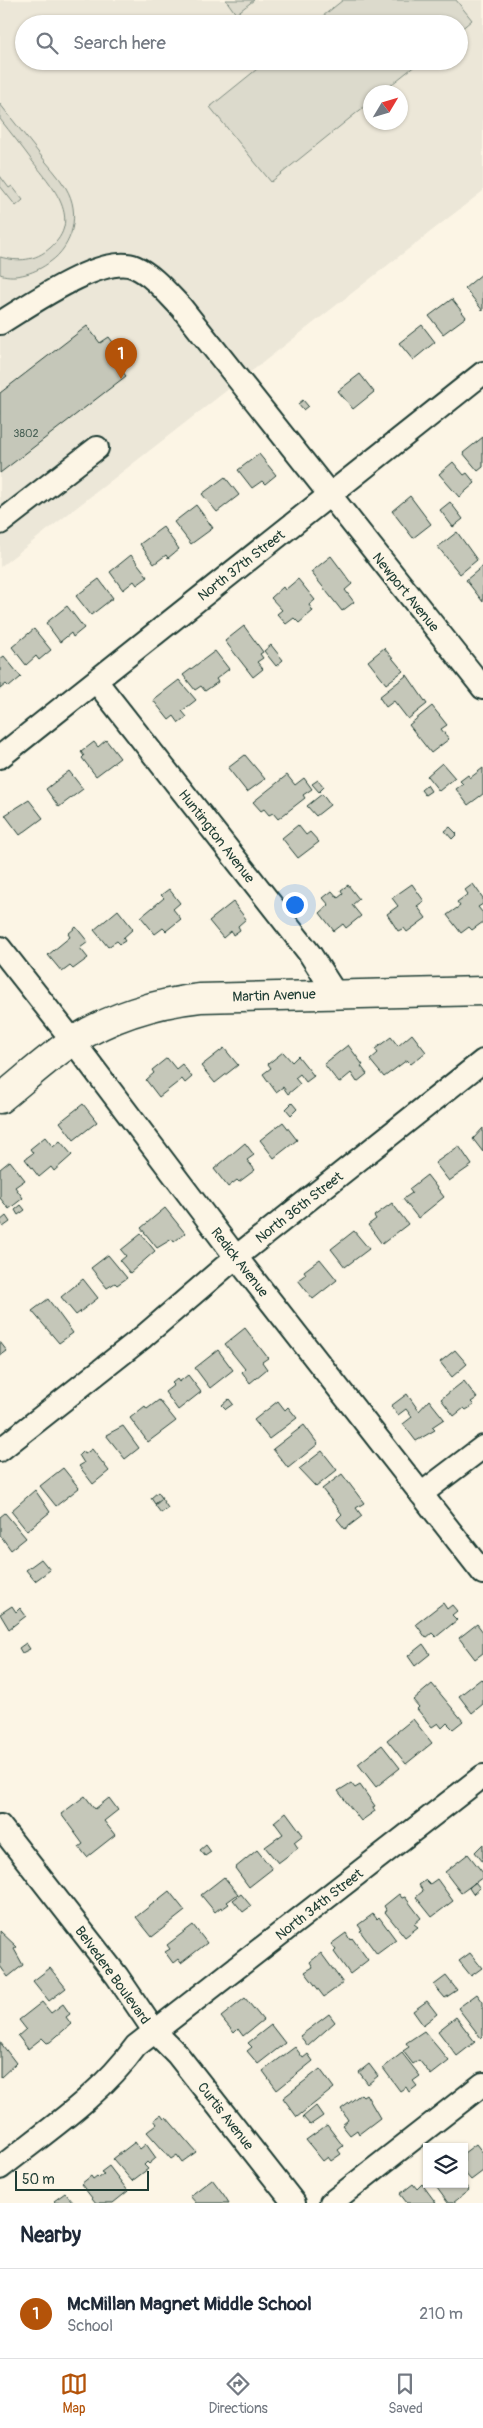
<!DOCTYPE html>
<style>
body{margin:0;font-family:Pangolin,sans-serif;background:#f6f6f7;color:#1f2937}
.controls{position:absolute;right:15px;bottom:15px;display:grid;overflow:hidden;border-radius:0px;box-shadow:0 1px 4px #0004}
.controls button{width:45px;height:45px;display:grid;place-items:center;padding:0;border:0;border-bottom:1px solid #e0e1e3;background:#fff;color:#1f2937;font:25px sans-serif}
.compass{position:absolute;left:363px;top:85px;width:45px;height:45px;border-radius:50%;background:#fff;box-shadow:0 1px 4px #0004;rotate:52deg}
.scale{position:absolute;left:15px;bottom:12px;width:134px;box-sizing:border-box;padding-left:5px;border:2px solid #1f3d34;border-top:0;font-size:14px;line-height:18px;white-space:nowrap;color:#1f3d34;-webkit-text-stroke:4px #fcf5e5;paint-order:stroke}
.you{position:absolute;left:294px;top:904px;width:18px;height:18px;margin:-12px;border:4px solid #fff;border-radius:50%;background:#1a73e8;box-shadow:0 0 0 8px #1a73e833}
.badge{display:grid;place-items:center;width:32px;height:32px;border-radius:50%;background:#b45309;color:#fff;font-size:16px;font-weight:700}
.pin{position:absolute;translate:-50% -41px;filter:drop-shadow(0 1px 2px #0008)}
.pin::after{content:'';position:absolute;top:26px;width:18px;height:15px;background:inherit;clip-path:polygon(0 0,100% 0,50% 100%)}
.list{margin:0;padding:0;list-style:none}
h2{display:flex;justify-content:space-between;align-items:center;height:65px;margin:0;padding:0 20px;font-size:21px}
h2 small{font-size:16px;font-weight:400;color:#747a83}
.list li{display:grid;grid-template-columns:32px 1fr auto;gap:15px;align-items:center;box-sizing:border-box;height:90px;padding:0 20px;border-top:1px solid #e0e1e3}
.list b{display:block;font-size:19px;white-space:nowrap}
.list p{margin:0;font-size:16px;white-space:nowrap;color:#747a83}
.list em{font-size:16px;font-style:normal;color:#747a83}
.icon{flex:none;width:28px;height:28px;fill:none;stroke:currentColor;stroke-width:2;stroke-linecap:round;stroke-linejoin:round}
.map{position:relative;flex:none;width:483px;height:2203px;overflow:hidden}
.search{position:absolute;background:#fff;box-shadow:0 1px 4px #0004;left:15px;right:15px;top:15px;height:55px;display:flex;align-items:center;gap:12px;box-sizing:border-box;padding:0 18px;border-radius:28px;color:#747a83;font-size:19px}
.sheet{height:155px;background:#fff}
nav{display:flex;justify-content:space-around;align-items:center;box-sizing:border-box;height:70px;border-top:1px solid #e0e1e3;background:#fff;font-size:14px;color:#747a83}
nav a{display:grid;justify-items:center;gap:2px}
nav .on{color:#b45309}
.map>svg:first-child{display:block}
.built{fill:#ece7d8;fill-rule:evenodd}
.green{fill:#dcdacc;stroke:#7e8c80}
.building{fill:#c5c7b9;stroke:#1f3d34}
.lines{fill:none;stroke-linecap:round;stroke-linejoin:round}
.minor-casing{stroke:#1f3d34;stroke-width:26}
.major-casing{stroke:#1f3d34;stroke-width:31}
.minor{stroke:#fcf5e5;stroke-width:22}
.major{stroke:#fcf5e5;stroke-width:28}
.labels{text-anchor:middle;stroke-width:5;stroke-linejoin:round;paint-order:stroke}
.number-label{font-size:11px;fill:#486055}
.street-label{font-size:14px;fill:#1f3d34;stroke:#fcf5e5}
</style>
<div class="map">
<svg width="483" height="2203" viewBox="0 0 483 2203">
<rect width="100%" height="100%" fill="#fcf5e5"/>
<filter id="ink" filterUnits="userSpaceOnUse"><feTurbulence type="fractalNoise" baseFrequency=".02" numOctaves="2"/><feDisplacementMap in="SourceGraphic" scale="10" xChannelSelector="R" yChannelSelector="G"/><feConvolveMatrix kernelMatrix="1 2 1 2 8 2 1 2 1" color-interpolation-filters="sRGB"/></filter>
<g filter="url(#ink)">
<!-- built -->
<path class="built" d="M0 0H483V191L0 567ZM24 24H459V61H24ZM370 92H400V122H370Z"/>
<!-- green -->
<path class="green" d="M226 0H254L236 14Z
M343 0H456L472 20 459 31V24H313Z
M267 61H421L382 92H370V102L271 182 210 107Z
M0 104C13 120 25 136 38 152 47 164 58 175 66 188 81 213 73 246 50 262 37 272 16 280 0 274V257C19 262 35 261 50 248 83 220 53 187 33 162 22 147 11 133 0 119Z
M0 176 9 188 12 186 23 200 16 206 0 186Z"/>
<!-- building -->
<path class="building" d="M483 273V311L465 288Z
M452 299 466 317 443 334 429 316Z
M422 325 435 342 413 360 399 343Z
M87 326 100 343 109 337 118 349 109 355 126 376 0 473V393Z
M360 374 374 392 353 409 338 391Z
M303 400 308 406 303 410 298 404Z
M483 437V467L478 471 463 453Z
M259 454 276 475 265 484 262 481 252 488 238 470Z
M453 462 464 475 467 473 475 483 459 497 439 474Z
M225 477 239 495 217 512 202 494Z
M410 496 431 524 413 538 392 511Z
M450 502 463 519 453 527 440 510Z
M196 505 213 528 191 544 174 522Z
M163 527 179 549 168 558 166 555 154 564 140 544Z
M457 532 477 560 460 574 438 547Z
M131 555 148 577 137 585 134 581 123 590 110 572Z
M331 556 352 584 345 590 354 602 342 611 311 572Z
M483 566V602L466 580Z
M99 579 113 598 91 615 76 596Z
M298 579 315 600 309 605 313 611 299 623 294 618 286 624 277 614 282 610 271 598 283 587 285 590Z
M67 606 84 628 73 637 71 633 60 642 46 623Z
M244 626 263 652 260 654 263 658 257 662 263 669 253 677 225 641Z
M34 629 51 650 39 660 36 656 26 665 12 647Z
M271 645 283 660 276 666 264 651Z
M384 648 403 671 386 684 368 661Z
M215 651 229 669 216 679 218 682 205 691 201 686 195 690 183 675Z
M4 656 21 677 9 687 6 684 0 689V659Z
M407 675 427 704 408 719 394 701 386 707 379 697Z
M179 680 196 700 182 711 187 717 179 723 174 716 169 720 153 700Z
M432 706 447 725 441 729 449 739 431 753 409 725Z
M106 740 120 758 96 776 82 758 84 756 81 752 94 742 98 747Z
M245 755 265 779 247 792 228 768Z
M442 763 455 778 439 791 427 776Z
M483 768V794L468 805 456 789 463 784 460 781 468 775 470 778Z
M69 771 83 789 59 807 46 789Z
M287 775 295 785 304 778 312 789 303 795 305 798 278 819 273 813 269 815 264 809 261 811 253 802Z
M318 780 324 787 319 792 312 784Z
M427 785 431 791 425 795 421 790Z
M322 794 330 805 316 816 307 806Z
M29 800 43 818 20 835 5 815Z
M298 825 306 835 310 832 319 842 298 858 282 838Z
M450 827 457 834 452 839 445 831Z
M412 884 424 901 417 906 426 918 407 932 404 928 398 931 387 914 398 906 392 898Z
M473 884 483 898V904L478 907 483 913V922L472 930 469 927 461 933 447 915 460 906 457 902 468 894 465 890Z
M348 885 359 899 352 905 361 916 346 928 343 924 334 931 320 913 329 905 323 898 332 891 338 898 343 894 341 890Z
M169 889 180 903 173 909 181 919 166 931 163 928 155 934 141 917 164 898 161 895Z
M233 902 246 919 238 926 240 930 233 935 231 931 223 938 209 921Z
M118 910 133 929 123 938 125 941 120 944 117 941 108 947 94 930Z
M76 927 88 942 80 948 88 958 73 969 70 966 62 972 48 955 70 937 68 934Z
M412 1034 426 1052 411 1064 407 1060 384 1077 370 1060 378 1053 375 1049 391 1037 398 1046Z
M348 1045 363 1065 361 1066 367 1074 357 1082 351 1073 339 1083 324 1064Z
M224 1048 238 1065 215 1083 201 1066Z
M283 1052 292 1062 298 1056 314 1076 306 1082 300 1074 295 1078 300 1084 288 1094 283 1087 276 1092 263 1074 271 1068 268 1064Z
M167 1058 176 1069 182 1064 192 1077 185 1083 182 1079 159 1097 146 1080 154 1073 152 1070Z
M292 1103 297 1109 291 1115 286 1109Z
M83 1104 97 1122 74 1140 60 1122Z
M283 1122 297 1140 274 1158 260 1140Z
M483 1128V1152L473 1139Z
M45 1137 53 1147 60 1141 72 1155 54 1171 51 1167 39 1177 25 1159 33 1153 30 1149Z
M245 1143 254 1155 247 1160 255 1170 239 1182 237 1180 228 1187 214 1169Z
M459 1146 472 1165 449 1181 435 1163Z
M10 1161 25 1180 15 1187 23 1198 9 1209 0 1198V1169Z
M427 1175 444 1197 418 1218 403 1199 412 1193 409 1189Z
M392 1203 408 1224 382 1244 368 1225 376 1219 374 1216Z
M21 1205 25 1210 18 1215 15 1210Z
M165 1208 185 1233 174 1242 172 1239 157 1248 141 1228Z
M6 1216 10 1222 3 1227 0 1221Z
M354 1231 369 1249 345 1267 331 1249Z
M141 1234 155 1251 130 1273 120 1261 126 1256 121 1250Z
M108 1255 127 1278 117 1285 115 1283 107 1288 91 1268Z
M320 1259 337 1280 313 1299 298 1280 306 1274 304 1271Z
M83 1279 98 1298 76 1315 61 1297Z
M48 1299 73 1333 59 1343 32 1311Z
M245 1328 268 1358 262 1362 267 1369 250 1383 242 1372 245 1369 225 1344Z
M0 1342 7 1351 0 1356Z
M218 1350 233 1370 210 1388 195 1368Z
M455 1350 467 1364 452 1377 440 1362Z
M188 1375 201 1392 178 1410 165 1392 174 1385 172 1383 177 1379 179 1382Z
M464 1381 477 1398 471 1402 474 1405 466 1410 464 1408 454 1416 441 1399Z
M407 1394 419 1411 429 1400 444 1419 432 1427 435 1430 416 1441 403 1424 412 1417 406 1409 398 1415 391 1406Z
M229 1399 233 1404 226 1409 222 1405Z
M159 1400 176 1421 148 1442 130 1418 145 1406 147 1409Z
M278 1401 285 1410 288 1407 297 1418 269 1439 254 1420Z
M304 1425 318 1444 288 1468 273 1449Z
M123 1426 139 1448 125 1459 106 1435Z
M92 1449 109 1471 93 1484 79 1466 84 1463 79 1455 83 1451 85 1454Z
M322 1451 337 1470 316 1487 299 1469Z
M63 1468 79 1488 56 1506 40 1486Z
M342 1474 364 1503 356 1508 362 1516 345 1529 337 1519 342 1514 322 1489Z
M35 1490 50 1512 27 1531 11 1511Z
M158 1492 162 1498 155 1504 151 1498Z
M162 1499 168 1508 161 1513 155 1505Z
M5 1513 26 1538 11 1550 0 1535V1517Z
M41 1559 50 1570 35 1581 26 1570Z
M443 1603 447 1609 452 1605 457 1611 452 1615 457 1620 436 1637 432 1633 426 1638 416 1624Z
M12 1606 16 1612 20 1608 26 1616 9 1629 0 1614Z
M477 1624 483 1632V1653L475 1659 459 1638Z
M26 1643 30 1649 22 1653 19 1648Z
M423 1644 430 1654 415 1666 408 1656Z
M481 1679 483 1681V1704L472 1713 459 1696Z
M432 1684 463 1721 453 1729 447 1723 442 1728 438 1723 432 1727 417 1709 419 1707 413 1700Z
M413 1719 432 1743 406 1764 387 1740Z
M382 1745 400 1768 376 1787 358 1764Z
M351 1783 355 1788 360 1785 375 1806 373 1807 375 1811 361 1821 338 1791Z
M85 1796 95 1809 109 1798 118 1810 104 1821 115 1835 87 1857 79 1847 83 1844 61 1814Z
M286 1812 303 1835 294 1842 298 1848 278 1863 265 1847 283 1834 274 1822Z
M483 1844V1862L475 1852Z
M206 1845 211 1852 205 1856 200 1850Z
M257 1850 272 1869 249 1887 235 1868Z
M468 1854 483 1873V1877L461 1893 445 1872Z
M224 1877 238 1894 227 1902 229 1904 222 1909 221 1907 215 1912 201 1895Z
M437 1879 453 1901 432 1917 416 1897 423 1891 419 1885 426 1880 430 1884Z
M475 1882 480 1888 473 1894 469 1888Z
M169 1891 185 1911 152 1937 136 1917Z
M241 1894 251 1906 243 1912 233 1900Z
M399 1894 402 1898 405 1897 421 1918 414 1924 418 1927 405 1937 385 1912 387 1911 384 1906Z
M373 1914 377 1919 379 1917 396 1940 377 1954 360 1931 362 1930 358 1925Z
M193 1925 207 1943 181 1963 178 1959 173 1963 165 1952 170 1949 167 1945Z
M0 1931 17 1947 14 1949 23 1965 8 1977 0 1966Z
M346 1933 350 1940 352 1938 368 1960 350 1974 334 1952 336 1950 331 1944Z
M321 1953 343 1983 324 1997 305 1972 313 1967 310 1962Z
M470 1953 482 1968 471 1976 459 1961Z
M50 1968 66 1988 49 2001 33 1981Z
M446 1976 457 1990 445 1998 434 1985Z
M477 1994 483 2002V2036L481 2038 458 2008Z
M245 1998 263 2020 243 2036 238 2029 234 2033 221 2017Z
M427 2001 437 2014 423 2025 413 2011Z
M42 2002 51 2013 63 2004 70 2014 66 2017 71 2024 50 2042 47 2043 42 2038 28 2049 18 2036 26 2029 19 2020Z
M329 2014 335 2022 308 2046 300 2036Z
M456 2017 475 2042 457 2056 438 2031Z
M271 2025 285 2043 258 2064 247 2051 252 2047 248 2043Z
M424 2031 449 2061 431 2075 419 2060 413 2064 403 2051 409 2047 406 2043Z
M0 2042 16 2063 0 2078Z
M295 2047 303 2058 308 2054 313 2061 277 2090 263 2071Z
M402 2053 420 2076 413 2081 417 2086 409 2092 406 2087 400 2091 383 2068Z
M369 2064 378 2076 368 2084 359 2072Z
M320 2069 334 2088 297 2117 283 2098Z
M361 2094 363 2096 366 2094 380 2118 359 2134 357 2130 350 2135 342 2125 348 2120 341 2109Z
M316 2106 323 2116 310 2125 303 2117Z
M161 2115 164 2119 166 2117 196 2152 182 2162 177 2155 171 2159 147 2132 157 2124 154 2120Z
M327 2125 343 2146 338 2150 341 2154 331 2161 328 2157 323 2161 306 2140Z
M135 2142 140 2149 146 2144 156 2158 149 2164 147 2162 144 2165 148 2169 132 2181 113 2159Z
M476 2144 483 2153V2171L471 2180 464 2172V2153Z
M109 2166 128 2191 113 2203H96L81 2184 91 2176 93 2179 97 2176 99 2178 104 2174 101 2172Z
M212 2179 224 2195 229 2203H196L190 2196Z
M413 2184 417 2189 422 2184 436 2203H407L400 2194Z
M434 2184H464L469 2190 453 2203H448Z
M65 2193 74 2203H56L54 2201Z"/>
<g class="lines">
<defs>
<path id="minor" d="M0 323C28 306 103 253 135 267 153 275 168 294 181 307L483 688
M0 523 97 448
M96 681 310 954 335 993
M0 757 483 373
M0 948 73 1041 236 1257 483 1573
M0 1450 143 1337 236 1257 483 1061
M421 1494 483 1447
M0 1826 117 1976 155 2032 177 2054 294 2203
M0 2168C48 2130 100 2096 136 2046L483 1776
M331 2203 483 2084"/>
<path id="major" d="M0 1099C24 1080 47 1058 73 1041 110 1017 156 1003 200 998L483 991"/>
</defs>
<!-- minor casing -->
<use href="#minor" class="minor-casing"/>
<!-- major casing -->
<use href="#major" class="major-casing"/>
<!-- minor -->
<use href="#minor" class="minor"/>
<!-- major -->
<use href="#major" class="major"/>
</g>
</g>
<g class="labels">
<!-- number labels -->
<g class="number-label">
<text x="26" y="437">3802</text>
</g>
<!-- street labels -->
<g class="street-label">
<text transform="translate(241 565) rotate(-38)" y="5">North 37th Street</text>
<text transform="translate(406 592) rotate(51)" y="5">Newport Avenue</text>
<text transform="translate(217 836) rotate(52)" y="5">Huntington Avenue</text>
<text transform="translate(274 995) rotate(-2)" y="5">Martin Avenue</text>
<text transform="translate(299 1207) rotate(-38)" y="5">North 36th Street</text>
<text transform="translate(240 1262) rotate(52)" y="5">Redick Avenue</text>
<text transform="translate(319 1904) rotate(-38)" y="5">North 34th Street</text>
<text transform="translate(113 1975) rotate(54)" y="5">Belvedere Boulevard</text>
<text transform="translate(226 2116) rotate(52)" y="5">Curtis Avenue</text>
</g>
</g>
</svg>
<div class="controls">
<button><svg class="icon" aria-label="layers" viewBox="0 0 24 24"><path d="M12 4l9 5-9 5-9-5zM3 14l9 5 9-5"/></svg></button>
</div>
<svg class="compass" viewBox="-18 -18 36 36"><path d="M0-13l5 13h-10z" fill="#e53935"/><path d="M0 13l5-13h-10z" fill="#747a83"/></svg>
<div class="scale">50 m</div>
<div class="you"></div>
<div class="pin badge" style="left:121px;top:379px">1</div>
<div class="search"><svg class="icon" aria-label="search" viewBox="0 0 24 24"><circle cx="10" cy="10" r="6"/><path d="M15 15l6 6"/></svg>Search here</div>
</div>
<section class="sheet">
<h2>Nearby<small></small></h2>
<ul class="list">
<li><span class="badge">1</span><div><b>McMillan Magnet Middle School</b><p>School</p></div><em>210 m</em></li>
</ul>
</section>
<nav>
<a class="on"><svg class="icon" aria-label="map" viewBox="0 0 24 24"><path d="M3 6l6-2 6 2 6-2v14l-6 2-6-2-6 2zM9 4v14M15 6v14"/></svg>Map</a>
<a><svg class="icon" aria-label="directions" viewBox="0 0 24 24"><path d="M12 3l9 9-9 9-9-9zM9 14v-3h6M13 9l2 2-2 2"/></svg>Directions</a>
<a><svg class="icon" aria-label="saved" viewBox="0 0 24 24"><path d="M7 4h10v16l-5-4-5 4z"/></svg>Saved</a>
</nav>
